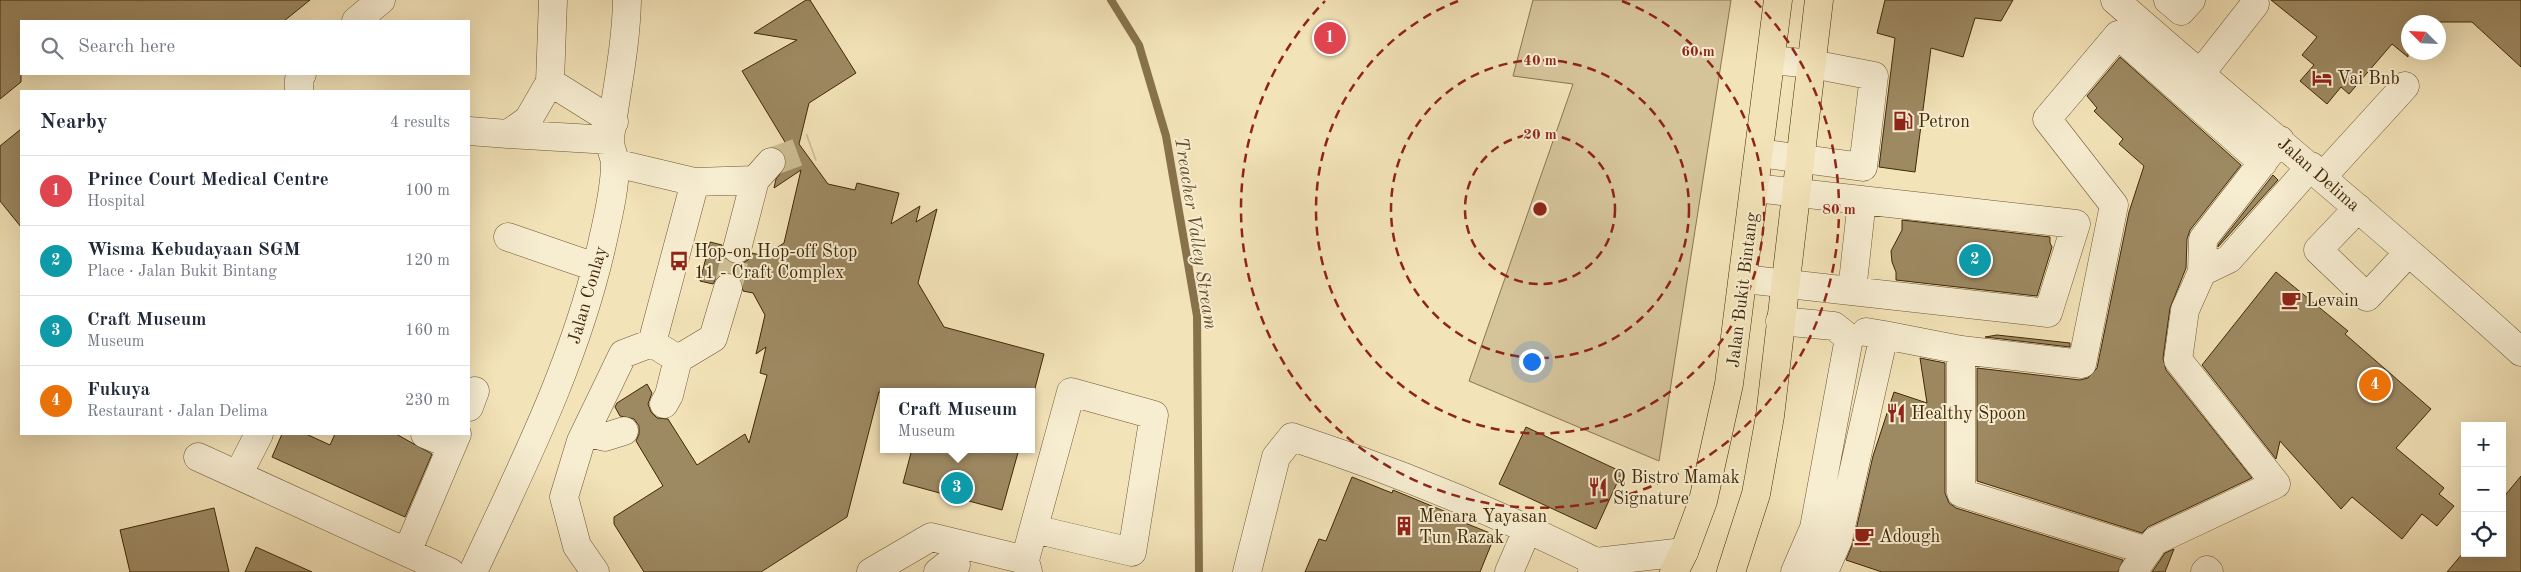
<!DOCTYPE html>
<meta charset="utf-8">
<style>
body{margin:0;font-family:"Old Standard TT",serif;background:#f2f2f3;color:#1f2937}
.controls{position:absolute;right:15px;bottom:15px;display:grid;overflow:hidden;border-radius:0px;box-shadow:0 5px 20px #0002}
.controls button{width:45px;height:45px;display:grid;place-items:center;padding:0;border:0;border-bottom:1px solid #e0e1e3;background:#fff;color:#1f2937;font:25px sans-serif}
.compass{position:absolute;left:2401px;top:15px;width:45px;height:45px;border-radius:50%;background:#fff;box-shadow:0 5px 20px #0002;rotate:294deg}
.you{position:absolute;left:1531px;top:361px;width:18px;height:18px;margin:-12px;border:4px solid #fff;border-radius:50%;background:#1a73e8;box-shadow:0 0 0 8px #1a73e833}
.badge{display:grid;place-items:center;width:32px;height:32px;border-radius:50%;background:#8f2418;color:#fff;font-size:16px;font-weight:700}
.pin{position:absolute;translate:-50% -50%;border:2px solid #fff;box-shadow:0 1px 5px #0006}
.popup{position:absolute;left:880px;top:388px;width:155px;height:65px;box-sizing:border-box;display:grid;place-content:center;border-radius:0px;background:#fff;filter:drop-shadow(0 1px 4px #0005);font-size:16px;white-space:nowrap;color:#747a83}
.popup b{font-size:19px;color:#1f2937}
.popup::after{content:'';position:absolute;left:50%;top:100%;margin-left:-10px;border:10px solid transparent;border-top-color:#fff}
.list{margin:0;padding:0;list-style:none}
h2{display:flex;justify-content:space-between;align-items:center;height:65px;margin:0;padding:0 20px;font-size:21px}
h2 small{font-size:16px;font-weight:400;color:#747a83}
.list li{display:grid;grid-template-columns:32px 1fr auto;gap:15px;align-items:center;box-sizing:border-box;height:70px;padding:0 20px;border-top:1px solid #e0e1e3}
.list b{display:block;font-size:19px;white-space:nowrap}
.list p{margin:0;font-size:16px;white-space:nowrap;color:#747a83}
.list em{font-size:16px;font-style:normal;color:#747a83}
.icon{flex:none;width:28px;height:28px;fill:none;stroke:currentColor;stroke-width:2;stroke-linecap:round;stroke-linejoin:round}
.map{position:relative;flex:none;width:2521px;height:572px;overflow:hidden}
.search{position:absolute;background:#fff;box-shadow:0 5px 20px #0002;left:20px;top:20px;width:450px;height:55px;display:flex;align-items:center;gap:12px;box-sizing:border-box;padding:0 18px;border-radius:0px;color:#747a83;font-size:19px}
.panel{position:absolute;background:#fff;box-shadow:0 5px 20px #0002;left:20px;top:90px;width:450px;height:345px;border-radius:0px}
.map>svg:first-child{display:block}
.green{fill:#d5c39a;stroke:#8a7650}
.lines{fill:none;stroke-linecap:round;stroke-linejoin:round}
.stream{stroke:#87724c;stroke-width:8}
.building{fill:#9d8962;stroke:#402805}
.minor-tunnel{stroke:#cfbe94;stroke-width:28;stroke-dasharray:28 14;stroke-linecap:butt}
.minor-casing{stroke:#6d5732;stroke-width:29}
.major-casing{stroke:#402805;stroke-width:29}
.minor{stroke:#f7edd1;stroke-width:28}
.major{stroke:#f3e3b8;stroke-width:28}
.ring{fill:none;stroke:#8f2418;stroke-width:2.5;stroke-dasharray:9 6}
.labels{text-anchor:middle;stroke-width:4;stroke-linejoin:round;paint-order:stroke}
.poi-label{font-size:18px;fill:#402805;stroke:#f7edd1;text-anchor:start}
.street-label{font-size:18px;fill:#402805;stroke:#f7edd1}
.water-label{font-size:19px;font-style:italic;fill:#634d28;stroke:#f7edd1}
.centre{fill:#8f2418;stroke:#f7edd1;stroke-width:2.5}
.ring-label{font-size:15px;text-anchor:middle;font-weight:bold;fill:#8f2418;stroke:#f7edd1;stroke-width:4;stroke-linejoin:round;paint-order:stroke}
</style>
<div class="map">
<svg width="2521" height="572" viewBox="0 0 2521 572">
<rect width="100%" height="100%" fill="#f3e3b8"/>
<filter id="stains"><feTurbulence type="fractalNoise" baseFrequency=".004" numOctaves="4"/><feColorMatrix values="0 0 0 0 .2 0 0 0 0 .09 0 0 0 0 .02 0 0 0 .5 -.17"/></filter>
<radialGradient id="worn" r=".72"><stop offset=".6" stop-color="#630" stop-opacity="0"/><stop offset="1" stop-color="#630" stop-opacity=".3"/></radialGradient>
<!-- green -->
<path class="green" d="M1533 0H1731L1659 461 1469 381 1573 84 1513 76Z"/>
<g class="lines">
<!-- stream -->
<path class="stream" d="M1111 0 1139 45 1166 136 1197 316 1199 572"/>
</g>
<!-- building -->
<path class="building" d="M0 0H310L284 21H21V82L0 99Z
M806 0H810L856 73 809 103 799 144 828 184 855 190 857 183 899 193 891 224 920 206 916 222 937 209 918 283 944 327 1044 354 1034 392H879L847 517 761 572H644L614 524V517L663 486 636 441 639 434V426L634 419 620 416 615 407 617 403 647 384 652 393 648 404 651 412 657 418 668 419 697 465 745 434 749 443 767 375 760 373 766 347 756 354 765 315 753 293 743 291 740 278 733 273H724L717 277 713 284 700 281 710 242 722 245V253L726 260 734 264H741L748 260 752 253 764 256 784 243 801 170 774 188 776 179 786 166 783 153 785 142 742 71 797 40 754 33Z
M1885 0H2013L2001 21 1975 18 1963 57 1931 48 1915 172 1879 167 1895 38 1877 33Z
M2271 0H2521V67L2472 22H2408V57L2392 44 2349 94 2341 87 2327 104 2300 81 2314 65 2302 55 2317 37Z
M2120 57 2241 165 2190 230 2187 239 2186 268 2170 308 2163 358 2166 370 2252 478 2148 527 2142 533 1977 481V368L2080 380 2088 378 2097 368 2129 212 2144 166 2119 144 2123 139 2094 111 2097 108 2087 96Z
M21 129V227L0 201V146Z
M2273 175 2278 180 2218 247V245Z
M1902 220 2050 237V243L2052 247 2037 296 1896 280V272L1892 262 1891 251 1902 230Z
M2276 272 2348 331 2345 334 2431 409 2396 448 2444 488 2439 494 2454 506 2437 526 2422 514 2402 539 2352 497 2341 509 2280 441 2276 459 2202 365Z
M1997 335 2070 343V347L1985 337Z
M1920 358 1945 363V493L1949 503 1956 508 2123 560 2118 572H1882L1846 560 1853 543 1873 456 1894 392 1927 403Z
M1526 427 1622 472 1596 529 1499 484Z
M282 434H306L330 445 335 434H396L432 454 405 517 272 457Z
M912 449H1019L1002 510 903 483Z
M2521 476V572H2447L2463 553H2502V499Z
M1352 477 1392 493 1393 490 1456 516 1455 519 1495 535 1480 572H1305L1319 539 1326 541Z
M214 508 229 572H130L120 530Z
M256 547 312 572H245Z
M2174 549 2165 572H2152L2165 553Z"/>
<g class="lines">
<!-- minor-tunnel -->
<path class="minor-tunnel" d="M771 162 812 147
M728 288 737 249"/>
<defs>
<path id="minor" d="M2115 0C2249 118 2389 231 2521 352
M2168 0 2181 11 2191 0
M356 21 381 0
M2200 74 2255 4
M550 82 614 122
M299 91V79L302 74
M469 131 508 134 528 120 550 82 553 0
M508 134 610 140
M1759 153 1863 167 1874 76 1812 64 1771 60
M615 163 695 182 652 343
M2323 176 2405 86
M755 180 771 162
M695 182 755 180 737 249
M2358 208 2318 250 2367 297 2408 253
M508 237 595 267
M2202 272 2229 259 2311 166
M1744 279 2048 313 2076 224 1755 188
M1852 291 1862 200
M1780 321 1834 326 1849 338 1814 528 1795 572
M1884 335 1961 350 2082 364 2114 205 2047 119 2118 35 2263 163
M1961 350V493L2148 551
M678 359 713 338 728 288
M469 407 475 391
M586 432 605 437 624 431
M425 434 452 445
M198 457 450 572
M238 475 259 434
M407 552 457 434
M1596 562 1684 552
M473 572C524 463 579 354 604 235 609 213 615 187 615 164 615 156 609 147 610 138 616 92 626 47 627 0
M595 572 577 546 564 497 581 441 623 354 652 343 678 359 669 395 664 404
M871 572 931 537 1025 560
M938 572 947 565H956
M1028 572 1025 560 1071 392 1154 415 1132 552 1034 529
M1247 572 1276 457 1292 437C1396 471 1498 513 1596 562L1592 572
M1509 572 1528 528
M1824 572 1838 540 1884 335 1866 332
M2133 572 2155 541 2276 484 2178 360 2185 310 2202 272 2203 239 2280 140
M2205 572 2207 570 2209 572"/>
<path id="major" d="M1674 572 1684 552 1703 501 1729 384 1778 0
M1731 572 1756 494 1770 416 1819 0"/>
</defs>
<!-- minor casing -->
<use href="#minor" class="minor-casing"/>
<!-- major casing -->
<use href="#major" class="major-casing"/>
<!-- minor -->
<use href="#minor" class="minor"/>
<!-- major -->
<use href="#major" class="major"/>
</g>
<!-- distance rings -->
<g class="ring">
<circle cx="1540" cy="209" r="75"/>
<circle cx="1540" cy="209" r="149"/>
<path d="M1622 1A224 224 0 1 1 1458 1"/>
<path d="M1755 1A299 299 0 1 1 1325 1"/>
</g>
<!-- icons -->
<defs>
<symbol id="hotel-bare" viewBox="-9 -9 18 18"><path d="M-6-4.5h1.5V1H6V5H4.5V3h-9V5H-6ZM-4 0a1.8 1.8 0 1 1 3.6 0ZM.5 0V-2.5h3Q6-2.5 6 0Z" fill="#8f2418" stroke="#f7edd1" stroke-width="2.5" paint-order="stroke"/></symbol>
<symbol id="fuel-bare" viewBox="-9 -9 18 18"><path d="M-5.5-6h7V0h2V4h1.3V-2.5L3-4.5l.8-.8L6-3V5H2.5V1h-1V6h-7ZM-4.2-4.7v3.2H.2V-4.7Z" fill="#8f2418" stroke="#f7edd1" stroke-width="2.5" paint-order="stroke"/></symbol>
<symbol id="bus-bare" viewBox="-9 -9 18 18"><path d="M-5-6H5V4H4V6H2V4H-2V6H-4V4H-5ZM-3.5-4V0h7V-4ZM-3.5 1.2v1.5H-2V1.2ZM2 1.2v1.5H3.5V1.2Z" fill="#8f2418" stroke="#f7edd1" stroke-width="2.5" paint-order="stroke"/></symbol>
<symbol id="cafe-bare" viewBox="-9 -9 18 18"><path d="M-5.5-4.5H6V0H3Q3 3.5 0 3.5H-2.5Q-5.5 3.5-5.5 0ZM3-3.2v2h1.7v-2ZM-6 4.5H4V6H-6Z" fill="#8f2418" stroke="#f7edd1" stroke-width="2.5" paint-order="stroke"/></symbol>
<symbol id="restaurant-bare" viewBox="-9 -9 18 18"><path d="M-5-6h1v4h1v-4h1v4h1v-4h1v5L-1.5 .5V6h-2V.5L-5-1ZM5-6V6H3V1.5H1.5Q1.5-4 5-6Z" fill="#8f2418" stroke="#f7edd1" stroke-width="2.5" paint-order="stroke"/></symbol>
<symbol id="building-bare" viewBox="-9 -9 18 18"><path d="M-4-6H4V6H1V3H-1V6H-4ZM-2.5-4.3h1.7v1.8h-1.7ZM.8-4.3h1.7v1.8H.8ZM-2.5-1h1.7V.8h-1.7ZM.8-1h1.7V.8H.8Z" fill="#8f2418" stroke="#f7edd1" stroke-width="2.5" paint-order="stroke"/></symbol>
</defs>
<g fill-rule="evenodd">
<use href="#hotel-bare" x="2308" y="64" width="28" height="28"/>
<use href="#fuel-bare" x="1889" y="107" width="28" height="28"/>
<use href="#bus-bare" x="665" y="247" width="28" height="28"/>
<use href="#cafe-bare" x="2277" y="286" width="28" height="28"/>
<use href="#restaurant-bare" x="1882" y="399" width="28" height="28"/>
<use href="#restaurant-bare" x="1584" y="473" width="28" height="28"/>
<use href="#building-bare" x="1390" y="512" width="28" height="28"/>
<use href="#cafe-bare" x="1850" y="522" width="28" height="28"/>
</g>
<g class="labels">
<!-- poi labels -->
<g class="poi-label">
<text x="2337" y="84">Vai Bnb</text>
<text x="1918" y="127">Petron</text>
<text x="694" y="257">Hop-on Hop-off Stop<tspan x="694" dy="21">11 - Craft Complex</tspan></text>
<text x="2306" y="306">Levain</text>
<text x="1911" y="419">Healthy Spoon</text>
<text x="1613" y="483">Q Bistro Mamak<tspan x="1613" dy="21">Signature</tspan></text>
<text x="1419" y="522">Menara Yayasan<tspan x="1419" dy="21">Tun Razak</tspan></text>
<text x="1879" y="542">Adough</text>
</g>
<!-- street labels -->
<g class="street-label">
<text transform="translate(2319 174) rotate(41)" y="6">Jalan Delima</text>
<text transform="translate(1742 290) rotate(-83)" y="6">Jalan Bukit Bintang</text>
<text transform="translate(587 295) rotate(-74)" y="6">Jalan Conlay</text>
</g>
<!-- water labels -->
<g class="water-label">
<text transform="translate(1197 233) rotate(81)" y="7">Treacher Valley Stream</text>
</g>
</g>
<circle cx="1540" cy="209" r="8" class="centre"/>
<g class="ring-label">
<text x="1698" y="56">60 m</text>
<text x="1540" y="65">40 m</text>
<text x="1540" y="139">20 m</text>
<text x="1839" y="214">80 m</text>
</g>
<rect width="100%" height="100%" filter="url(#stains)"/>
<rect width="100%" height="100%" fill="url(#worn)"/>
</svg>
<div class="controls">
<button>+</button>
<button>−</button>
<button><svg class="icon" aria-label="locate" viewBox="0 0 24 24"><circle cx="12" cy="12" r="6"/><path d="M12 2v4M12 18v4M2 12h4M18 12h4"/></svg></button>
</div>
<svg class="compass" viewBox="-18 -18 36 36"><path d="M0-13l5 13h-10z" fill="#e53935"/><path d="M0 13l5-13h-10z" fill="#747a83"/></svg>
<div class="you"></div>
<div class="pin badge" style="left:1330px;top:38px;background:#e0444e">1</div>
<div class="pin badge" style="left:1975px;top:260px;background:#0f9aa8">2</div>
<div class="pin badge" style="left:957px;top:488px;background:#0f9aa8">3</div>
<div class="popup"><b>Craft Museum</b>Museum</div>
<div class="pin badge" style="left:2375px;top:385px;background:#e8710a">4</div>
<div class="search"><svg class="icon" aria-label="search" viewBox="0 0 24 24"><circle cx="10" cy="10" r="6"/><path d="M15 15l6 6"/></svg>Search here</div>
<section class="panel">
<h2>Nearby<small>4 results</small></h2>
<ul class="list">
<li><span class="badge" style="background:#e0444e">1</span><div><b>Prince Court Medical Centre</b><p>Hospital</p></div><em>100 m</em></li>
<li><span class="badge" style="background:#0f9aa8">2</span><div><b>Wisma Kebudayaan SGM</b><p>Place · Jalan Bukit Bintang</p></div><em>120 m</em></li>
<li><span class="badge" style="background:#0f9aa8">3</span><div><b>Craft Museum</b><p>Museum</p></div><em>160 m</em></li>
<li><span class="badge" style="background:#e8710a">4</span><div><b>Fukuya</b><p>Restaurant · Jalan Delima</p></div><em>230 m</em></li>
</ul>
</section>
</div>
